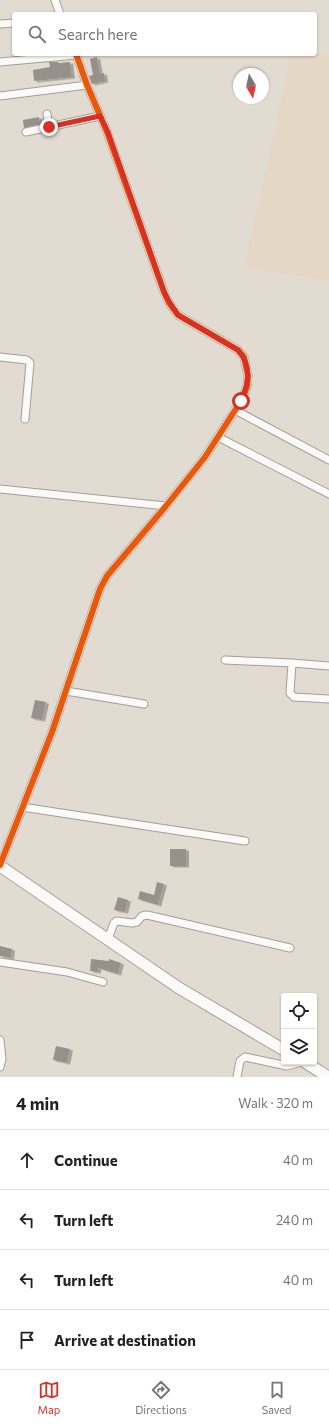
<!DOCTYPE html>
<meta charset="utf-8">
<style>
body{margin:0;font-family:Commissioner,sans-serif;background:#f2f2f2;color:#222}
.controls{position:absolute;right:12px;bottom:12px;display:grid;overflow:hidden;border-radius:4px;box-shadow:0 1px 3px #0004}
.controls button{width:36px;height:36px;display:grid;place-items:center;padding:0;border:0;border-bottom:1px solid #e0e0e0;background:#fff;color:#222;font:20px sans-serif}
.compass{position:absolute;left:233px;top:68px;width:36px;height:36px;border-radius:50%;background:#fff;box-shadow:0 1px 3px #0004;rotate:171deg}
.stop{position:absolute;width:12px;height:12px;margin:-9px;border:3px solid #d93025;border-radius:50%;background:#fff}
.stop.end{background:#d93025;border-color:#fff;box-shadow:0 1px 4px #0008}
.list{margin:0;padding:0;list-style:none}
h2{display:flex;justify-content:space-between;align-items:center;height:52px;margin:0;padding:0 16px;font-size:17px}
h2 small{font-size:13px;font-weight:400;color:#767676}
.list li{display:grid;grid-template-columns:26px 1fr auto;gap:12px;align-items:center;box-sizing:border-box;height:60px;padding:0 16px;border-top:1px solid #e0e0e0}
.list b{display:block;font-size:15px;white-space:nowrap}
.list em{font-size:13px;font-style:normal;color:#767676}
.icon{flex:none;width:22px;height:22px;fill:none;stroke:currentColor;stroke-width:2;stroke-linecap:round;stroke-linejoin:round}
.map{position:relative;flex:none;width:329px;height:1077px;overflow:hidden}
.search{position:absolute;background:#fff;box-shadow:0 1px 3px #0004;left:12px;right:12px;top:12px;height:44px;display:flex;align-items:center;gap:10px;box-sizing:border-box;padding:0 14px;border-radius:4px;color:#767676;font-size:15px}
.sheet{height:292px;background:#fff}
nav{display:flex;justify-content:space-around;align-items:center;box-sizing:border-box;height:56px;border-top:1px solid #e0e0e0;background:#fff;font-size:11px;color:#767676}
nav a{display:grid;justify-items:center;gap:2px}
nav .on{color:#d93025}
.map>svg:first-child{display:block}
.built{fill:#e5d7c5}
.building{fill:#97918b;filter:url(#shadow)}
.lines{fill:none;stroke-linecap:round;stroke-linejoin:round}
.minor-casing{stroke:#a49e97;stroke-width:9}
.secondary-casing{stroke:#a49e97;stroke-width:13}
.minor{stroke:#fbfaf8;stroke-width:7}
.secondary{stroke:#fbfaf8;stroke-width:11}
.cycleway-casing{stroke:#eadcc9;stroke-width:8}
.cycleway{stroke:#e8590c;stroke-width:6}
.route{stroke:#d93025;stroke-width:5}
</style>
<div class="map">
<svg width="329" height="1077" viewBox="0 0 329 1077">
<defs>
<filter id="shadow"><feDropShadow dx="3" dy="1.5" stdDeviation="0" flood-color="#0004"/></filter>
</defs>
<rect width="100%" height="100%" fill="#e2dbd1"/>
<!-- built -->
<path class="built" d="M315 52H329V281L244 268 291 54H315Z"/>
<!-- building -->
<path class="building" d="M97 57 100 74 104 73 105 81 92 84 89 76 93 75 90 59Z
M49 62H58L59 63 70 62 72 77 34 81 33 70 50 67Z
M39 117 40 124 24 128 23 120Z
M35 700 46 702 42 720 31 718Z
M170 849H186V866H170Z
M157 882 164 884 158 905 138 899 140 891 154 895Z
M118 897 128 900 125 912 114 910Z
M0 946 12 949 11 958 0 956Z
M91 959 109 961V959L121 963 118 974 98 968V972L90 971Z
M56 1046 70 1049 67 1063 53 1060Z"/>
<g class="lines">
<defs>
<path id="minor" d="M55 0 60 14
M0 24 14 23
M0 62 76 55
M0 96 87 85
M47 114 49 127
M26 132 100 116
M0 357 27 360 30 363 25 419
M235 410 329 460
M218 437 329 494
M0 489 166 506
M225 660 292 663 329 666
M292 663 290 693 294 697 329 699
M66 691 144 704
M22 807 245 841
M0 865 52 732 100 589 107 576 166 506 205 457 241 401 247 387 248 376 244 357 238 350 178 315 169 303 164 292 107 132 87 85 76 54
M108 939 114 923 117 921 132 923 137 922 142 916 147 915 290 948
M0 962 67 972 103 982
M0 1040 2 1059 0 1067
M237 1077 240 1061 245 1057 287 1066 302 1062"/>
<path id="secondary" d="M0 866 179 988 284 1050
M305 1062 328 1077"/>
</defs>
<!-- minor casing -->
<use href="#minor" class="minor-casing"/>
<!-- secondary casing -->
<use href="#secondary" class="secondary-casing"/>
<!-- minor -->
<use href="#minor" class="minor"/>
<!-- secondary -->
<use href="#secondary" class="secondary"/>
<defs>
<path id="cycleway" d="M0 865 52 732 100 589 107 576 166 506 205 457 241 401 247 387 248 376 244 357 238 350 178 315 169 303 164 292 107 132 87 85 76 54"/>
</defs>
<!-- cycleway casing -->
<use href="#cycleway" class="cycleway-casing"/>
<!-- cycleway -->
<use href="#cycleway" class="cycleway"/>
</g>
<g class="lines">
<!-- route -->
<path class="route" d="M49 127 100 116 108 132 164 292 170 303 178 315 238 350C252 366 249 383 241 401"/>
</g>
</svg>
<div class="controls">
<button><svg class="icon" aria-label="locate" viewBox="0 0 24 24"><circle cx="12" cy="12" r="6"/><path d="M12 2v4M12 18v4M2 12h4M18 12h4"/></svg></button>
<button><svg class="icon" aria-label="layers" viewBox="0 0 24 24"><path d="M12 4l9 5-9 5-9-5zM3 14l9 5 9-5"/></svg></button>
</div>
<svg class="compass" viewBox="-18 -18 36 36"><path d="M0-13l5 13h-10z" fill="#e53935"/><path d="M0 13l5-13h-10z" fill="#767676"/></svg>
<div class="stop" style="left:241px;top:401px"></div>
<div class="stop end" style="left:49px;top:127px"></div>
<div class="search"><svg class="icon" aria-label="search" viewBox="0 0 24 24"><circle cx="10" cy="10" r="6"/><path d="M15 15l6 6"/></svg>Search here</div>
</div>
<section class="sheet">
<h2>4 min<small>Walk · 320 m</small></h2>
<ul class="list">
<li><svg class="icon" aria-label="ahead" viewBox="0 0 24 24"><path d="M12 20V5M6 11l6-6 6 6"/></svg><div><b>Continue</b></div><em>40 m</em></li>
<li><svg class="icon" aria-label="left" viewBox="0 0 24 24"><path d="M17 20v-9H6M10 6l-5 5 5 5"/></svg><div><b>Turn left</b></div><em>240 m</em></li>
<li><svg class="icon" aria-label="left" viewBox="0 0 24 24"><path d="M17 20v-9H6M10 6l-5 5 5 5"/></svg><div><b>Turn left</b></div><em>40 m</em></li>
<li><svg class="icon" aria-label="arrive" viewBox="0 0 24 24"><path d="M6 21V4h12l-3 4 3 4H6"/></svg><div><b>Arrive at destination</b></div></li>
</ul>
</section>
<nav>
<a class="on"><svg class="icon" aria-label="map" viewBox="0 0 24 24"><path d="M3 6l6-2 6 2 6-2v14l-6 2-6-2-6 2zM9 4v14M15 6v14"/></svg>Map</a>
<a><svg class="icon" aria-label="directions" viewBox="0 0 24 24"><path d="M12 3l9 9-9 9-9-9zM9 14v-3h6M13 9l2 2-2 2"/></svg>Directions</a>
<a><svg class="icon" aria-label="saved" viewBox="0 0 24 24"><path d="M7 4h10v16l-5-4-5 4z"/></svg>Saved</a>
</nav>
